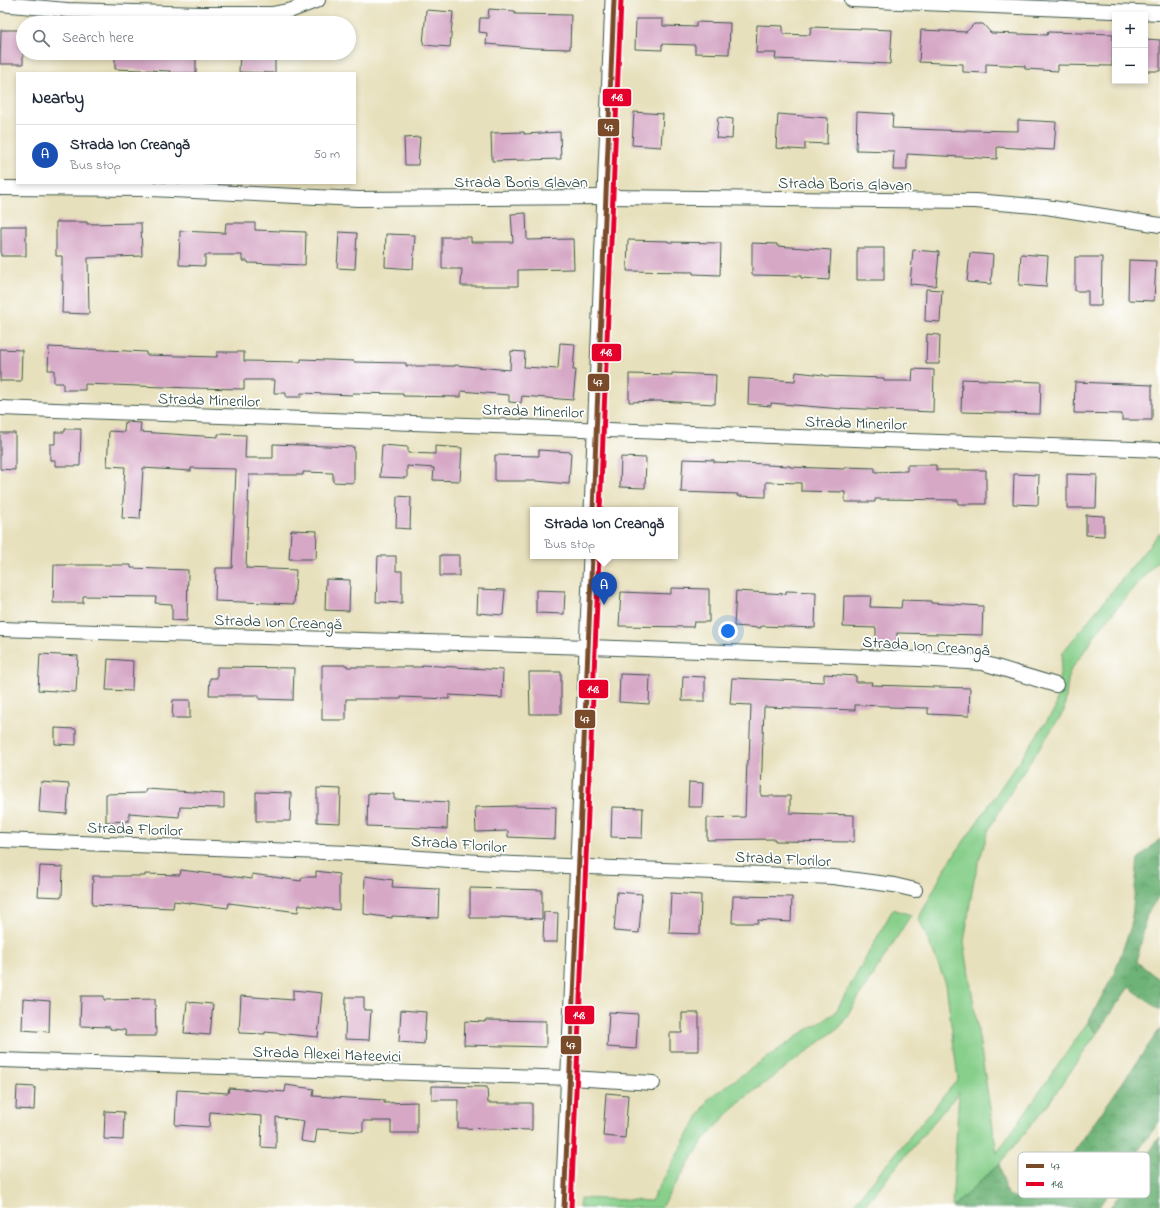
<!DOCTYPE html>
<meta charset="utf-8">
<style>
body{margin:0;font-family:"Indie Flower",sans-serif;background:#f6f6f7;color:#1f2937}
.controls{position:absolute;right:12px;top:12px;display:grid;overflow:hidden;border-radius:0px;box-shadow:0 2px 6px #0003}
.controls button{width:36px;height:36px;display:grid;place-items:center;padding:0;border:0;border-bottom:1px solid #e0e1e3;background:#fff;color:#1f2937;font:20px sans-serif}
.you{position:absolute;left:728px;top:631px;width:14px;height:14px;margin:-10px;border:3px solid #fff;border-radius:50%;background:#1a73e8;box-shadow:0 0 0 6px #1a73e833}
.badge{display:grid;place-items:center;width:26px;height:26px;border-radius:50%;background:#d93025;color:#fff;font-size:13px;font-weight:700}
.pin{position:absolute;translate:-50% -33px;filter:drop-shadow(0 1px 2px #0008)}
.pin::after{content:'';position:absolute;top:21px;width:14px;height:12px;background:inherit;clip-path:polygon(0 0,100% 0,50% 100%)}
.popup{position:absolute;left:530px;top:507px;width:148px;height:52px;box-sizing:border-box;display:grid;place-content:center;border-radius:0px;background:#fff;filter:drop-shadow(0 1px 3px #0005);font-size:13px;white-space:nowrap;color:#747a83}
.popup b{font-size:15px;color:#1f2937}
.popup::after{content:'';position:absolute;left:50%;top:100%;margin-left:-8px;border:8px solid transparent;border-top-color:#fff}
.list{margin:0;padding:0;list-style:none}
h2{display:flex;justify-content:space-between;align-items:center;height:52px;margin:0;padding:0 16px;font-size:17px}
h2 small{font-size:13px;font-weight:400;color:#747a83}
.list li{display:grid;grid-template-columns:26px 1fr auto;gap:12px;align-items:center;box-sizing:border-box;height:60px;padding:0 16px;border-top:1px solid #e0e1e3}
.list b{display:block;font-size:15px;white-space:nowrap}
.list p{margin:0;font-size:13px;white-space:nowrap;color:#747a83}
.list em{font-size:13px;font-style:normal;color:#747a83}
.icon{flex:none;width:22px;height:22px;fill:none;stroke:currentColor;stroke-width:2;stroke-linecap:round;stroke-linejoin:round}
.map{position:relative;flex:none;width:1160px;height:1208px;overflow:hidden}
.search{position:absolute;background:#fff;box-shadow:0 2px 6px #0003;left:16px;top:16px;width:340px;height:44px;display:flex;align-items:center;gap:10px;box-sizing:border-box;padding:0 14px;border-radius:22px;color:#747a83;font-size:15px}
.panel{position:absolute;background:#fff;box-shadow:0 2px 6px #0003;left:16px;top:72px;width:340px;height:112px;border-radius:0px}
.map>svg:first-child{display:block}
.green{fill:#87cf8a;stroke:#53865f}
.forest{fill:url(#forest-crowns);stroke:#467855}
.building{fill:#d6a8c6}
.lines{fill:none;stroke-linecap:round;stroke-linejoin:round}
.minor-casing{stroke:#3d5548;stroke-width:16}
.tertiary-casing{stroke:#3d5548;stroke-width:19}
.minor{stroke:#fff;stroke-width:14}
.tertiary{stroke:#fff;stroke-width:17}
.bus-1-casing{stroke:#fff;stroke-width:8}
.bus-2-casing{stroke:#fff;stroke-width:8}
.bus-1{stroke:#7a4b2a;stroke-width:5}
.bus-2{stroke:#e4002b;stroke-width:5}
.labels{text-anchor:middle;stroke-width:3.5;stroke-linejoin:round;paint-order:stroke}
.street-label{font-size:16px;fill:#1f3d34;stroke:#fff}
.key{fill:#fff;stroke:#bcc5c2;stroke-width:1}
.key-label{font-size:11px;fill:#1f3d34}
.line-badge{stroke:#fff;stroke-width:1.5}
.badge-label{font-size:11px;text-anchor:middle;font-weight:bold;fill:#fff}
</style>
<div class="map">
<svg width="1160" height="1208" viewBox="0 0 1160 1208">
<defs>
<pattern id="forest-crowns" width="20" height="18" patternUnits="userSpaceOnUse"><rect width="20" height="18" fill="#6db276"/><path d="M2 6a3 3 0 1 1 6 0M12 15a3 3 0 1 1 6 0" fill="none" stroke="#599262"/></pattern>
</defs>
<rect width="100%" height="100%" fill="#fff"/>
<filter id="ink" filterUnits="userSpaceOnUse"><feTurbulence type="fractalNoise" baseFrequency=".025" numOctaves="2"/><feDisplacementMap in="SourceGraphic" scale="8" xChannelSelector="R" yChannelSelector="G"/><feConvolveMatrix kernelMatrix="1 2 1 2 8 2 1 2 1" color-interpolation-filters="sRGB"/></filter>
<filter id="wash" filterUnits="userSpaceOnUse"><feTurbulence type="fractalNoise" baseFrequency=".012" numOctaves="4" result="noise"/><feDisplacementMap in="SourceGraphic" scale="16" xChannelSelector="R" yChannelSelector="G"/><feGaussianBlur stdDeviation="0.9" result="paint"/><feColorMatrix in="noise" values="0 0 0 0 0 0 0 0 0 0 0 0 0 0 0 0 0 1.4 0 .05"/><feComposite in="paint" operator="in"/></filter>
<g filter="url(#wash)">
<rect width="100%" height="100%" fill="#e7e0bc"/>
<!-- green -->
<path class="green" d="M1160 532V558L1100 628 1069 673 1064 711 1016 783 988 831 974 879 964 942 997 1153 1088 1022 1097 1033 1046 1107 999 1164 952 1208 959 1092 862 1208H850L958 1079 946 984 919 918 944 870 1055 709 1063 652Z
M893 909 911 915 840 1027 738 1103 703 1141 663 1204 662 1208H579L580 1198 651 1201 709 1098 805 1031 835 1013Z"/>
<!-- forest -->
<path class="forest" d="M1160 839V894L1147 914 1137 962 1160 980V1010L1129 987 1097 1033 1088 1022 1114 974 1131 926 1138 859Z
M1160 1029V1120L1098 1208H952L999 1164 1007 1195 1038 1203Z
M1160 1137V1208H1110Z"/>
<g id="blocks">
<!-- building -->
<path class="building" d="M489 9 515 11V14L571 15 570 49 533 48 486 44 487 33 479 32 480 18H488Z
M426 10 453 12 450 47 423 45Z
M636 19H663V26L696 27V22L730 23 729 54 695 53V45L662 44V50L635 49Z
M974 24H983L991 33 1047 35 1048 32 1113 34 1112 66 1058 65V71L1025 69V66L986 64V73L963 72V64L919 62 921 30 966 32Z
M757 25 783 26V34L810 35 811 27 892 30 890 64 775 59 776 53H756Z
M1 30H23V64H0Z
M1145 39 1160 40V71H1145Z
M115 53H196V73H170V71L115 69Z
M240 53H275V73L239 72Z
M634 112 663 114 661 147 632 145Z
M857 112 893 114 892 128 966 131V130L1018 131V120L1056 122 1054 150 997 147V159L907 154V170H893L894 151 856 150Z
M778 114 828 118 827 144 805 143V150L776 148Z
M718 117 733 119 732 139 716 138Z
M524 132V134L560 132 561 159 492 161 491 133Z
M420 137 418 165H405L404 138Z
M526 213 527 240 573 239 574 269 518 270V286H461L462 269H442V237H471V242H513L511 214Z
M56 222H87V224L141 223 142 256 88 258 89 314 62 313 63 281H62V256H56Z
M226 223H255V230L306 232 305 265 248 263V261H242V255H205V266L179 265 180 231 225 233Z
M1 226H26V256H1Z
M339 232 357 233 355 269 337 268Z
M386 234 415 235 413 269 385 267Z
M628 240 668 241V242L721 243 720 275 693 274V272L627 271Z
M752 243 777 244V246L831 250 829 280 801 278V276L752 275Z
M857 248H884V280H857Z
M913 250 939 252 936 286 910 284Z
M970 253 993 255 991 284 967 282Z
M1021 254 1048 256 1046 287 1019 285Z
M1075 257H1102L1101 306H1088V291H1075Z
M1129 260 1156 261 1154 301 1128 300Z
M926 289 942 290 940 322 925 321Z
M927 334 940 335 939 364H926Z
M560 343 575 344 573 370H576L573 400 522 396 521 403 509 402V395L461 391V397L403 396V394L353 393 352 395 301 393V397H286V393H274L275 380H244V389L191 388 85 384V390H63V383H54V370H48L49 347 146 352V355L217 357V352H244V361L301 362V359L354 361V362L406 363V366H455V365L510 370 511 351 525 352 524 367 558 369Z
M0 349 22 350 21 381H0Z
M913 369 934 370 933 412 841 408V409L771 403V406L748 404 749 378 795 381 796 372 824 375V376L884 378V381H912Z
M672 373 716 375 715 404 658 401 629 402V374L672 375Z
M962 379 1041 382 1040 414 961 412Z
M1075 382 1152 385V420H1122V414L1074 413Z
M125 422 141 423 140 432 218 437V434L246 435 245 458H273V444L354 447V483L333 482V473L303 472V475H249L246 568 296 570 294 604 215 601 216 568H232L236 469 191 468V471L143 468 140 519 122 518 125 467 107 466 109 431 124 432Z
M65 429H81L80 466H55V460H50V444H55V432H65Z
M0 433H15V470L0 469Z
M382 445 408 447V453L435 454V446L462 448 460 481 433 480 434 468 407 466V478L380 477Z
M539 450 571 452 569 484 537 481H495V455L539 456Z
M621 457 646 458 645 488 620 487Z
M683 459 714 460V462L767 464V465L790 466V467L845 469V467L875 468V472L907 471V465H936V470H986V504H958V500L875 499V502H845V492L801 491V483L766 482V497L737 496 738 494 681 492Z
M1014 474 1039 475 1038 505 1013 504Z
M1067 474 1097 475 1096 508H1067Z
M397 496 411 497 410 529 396 528Z
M1086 515 1104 516V536L1086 535Z
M292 530 317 531 316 559H289L291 531Z
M440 555H459V576H440Z
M378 556H396V571H402V603L376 602Z
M54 565H131V568L188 570 187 621 172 620V604L155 603 156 597 83 596V603H53Z
M326 579 350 580 349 611 325 610Z
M671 588 709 589V622H694L693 627 619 626 621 592 671 594Z
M478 589 505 590 503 615 477 613Z
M536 590 565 591 564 614 536 613Z
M736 591 786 594V591L816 592 815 628 761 626V628L734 626Z
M844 596H871L870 607 901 608 902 600 931 601V603L983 606 982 635 897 633V646L876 645V628L843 627Z
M40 654 78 656 76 692 38 690Z
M108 659 133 661 132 691 106 690Z
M322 665H347V667H422V665L503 670 502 698 449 695V699L401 697V699H346V720H322Z
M217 667 294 668 293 700 259 699V695H209L210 678H217Z
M529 672H561V714H530Z
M620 674 650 675 649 704 619 702Z
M824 674 856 676V682H872L871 685 970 688 969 716 928 714V708L889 707V706L855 705V710L764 707 761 796H790V813L854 815V842L775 841V839L707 840V818L745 817 747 760H749L751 705 730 704 732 678 824 682Z
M683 676 705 677V701H682Z
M173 700H190V718H172Z
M55 728 76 729V745L55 744Z
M41 782 69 784 67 814 39 812Z
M689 782 703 783 702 807H688Z
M317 788 341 789 340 823 317 822Z
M146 789 224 794V808L180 807 179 817 129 813V821L106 822V794L145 793Z
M256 792 291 793 290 821H256Z
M368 793 394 794V799L448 802 447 829 367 826Z
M517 806 556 807 555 839 508 837V831L476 832 475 807Z
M612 807 643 808 642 838 611 837Z
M40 866 63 867 62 897 38 896Z
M181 870 252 879V874L301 881 302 877H316V871L339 874V910L299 905 298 912 229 903 228 908 174 901 173 908 92 905 93 876H145V874L180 875Z
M365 876 393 880 392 887 439 889 438 918 392 916V918L364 914Z
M470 888 542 890V919L500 917V918H470Z
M617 892 642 894 639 933 614 931Z
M671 893 701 895 700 934 669 933Z
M733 896 792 897 791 922 758 920V923H732Z
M544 912 558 913 557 942H543Z
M293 990 322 993 318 1037 265 1032V1034L239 1033 241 996 293 1000Z
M81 996H104V1000L155 999 156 1036H126L125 1030 110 1029V1027L80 1026Z
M346 997H364V1010H371L369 1040 345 1039Z
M23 999 50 1001 49 1032 22 1030Z
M187 1002 213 1004 210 1035 184 1033Z
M401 1010 426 1012 424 1044 399 1042Z
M609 1012 638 1014 636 1049 607 1047Z
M682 1013H699V1051H670V1033H682Z
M485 1020 546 1021V1047L464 1045 465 1021 485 1022Z
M286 1085 314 1089 313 1096 384 1100V1103L417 1102V1133H391V1121H363V1132L317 1129 315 1143 301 1141 304 1121 276 1117V1148L261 1147 262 1116 210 1112 209 1127 175 1125 177 1090 228 1093 229 1088 285 1092Z
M17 1086 35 1087 34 1110 16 1109Z
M432 1086 487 1087 488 1103H532V1130L458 1128V1100H432Z
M606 1093 628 1095 625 1138 603 1136Z
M105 1111 124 1112 123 1140 104 1139Z"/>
</g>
</g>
<g filter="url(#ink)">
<use href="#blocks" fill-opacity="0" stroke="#3d5548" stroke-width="1"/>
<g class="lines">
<defs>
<path id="minor" d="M852 0 1160 13
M0 4 67 10 201 14H272L292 10 318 0
M0 188 151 189 358 199 606 197 975 201 1046 207 1160 225
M0 408 1160 450
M0 629 589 647 919 659 983 663 1056 685
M0 840 349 853 493 863 833 877 894 885 915 890
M0 1060 571 1078 653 1083"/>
<path id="tertiary" d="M593 510 614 0
M564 1208 592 556"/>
</defs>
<!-- minor casing -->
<use href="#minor" class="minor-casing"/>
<!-- tertiary casing -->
<use href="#tertiary" class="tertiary-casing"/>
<!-- minor -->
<use href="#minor" class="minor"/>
<!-- tertiary -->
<use href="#tertiary" class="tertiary"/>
<defs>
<path id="bus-1" d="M593 510 614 0
M564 1208 592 556"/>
<path id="bus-2" d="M600 510 621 0
M571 1208 599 556"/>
</defs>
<!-- bus-1 casing -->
<use href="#bus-1" class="bus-1-casing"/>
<!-- bus-2 casing -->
<use href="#bus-2" class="bus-2-casing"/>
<!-- bus-1 -->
<use href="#bus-1" class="bus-1"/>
<!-- bus-2 -->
<use href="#bus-2" class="bus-2"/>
</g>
</g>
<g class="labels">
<!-- street labels -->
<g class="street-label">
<text x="521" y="187">Strada Boris Glavan</text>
<text transform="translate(845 183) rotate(1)" y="6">Strada Boris Glavan</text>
<text transform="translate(209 399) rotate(2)" y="6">Strada Minerilor</text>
<text transform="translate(533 410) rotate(2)" y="6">Strada Minerilor</text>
<text transform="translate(856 422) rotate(2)" y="6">Strada Minerilor</text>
<text transform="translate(278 621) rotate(2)" y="6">Strada Ion Creangă</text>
<text transform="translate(926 645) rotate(4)" y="6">Strada Ion Creangă</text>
<text transform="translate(135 828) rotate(2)" y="6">Strada Florilor</text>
<text transform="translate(459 843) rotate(4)" y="6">Strada Florilor</text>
<text transform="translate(783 858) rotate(3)" y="6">Strada Florilor</text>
<text transform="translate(327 1053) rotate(2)" y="6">Strada Alexei Mateevici</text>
</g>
</g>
<!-- legend -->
<rect x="1018" y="1152" width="132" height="46" rx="6" class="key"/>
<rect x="1026" y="1164" width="18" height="4" fill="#7a4b2a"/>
<rect x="1026" y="1182" width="18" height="4" fill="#e4002b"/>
<g class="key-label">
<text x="1051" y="1170">47</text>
<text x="1051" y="1188">148</text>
</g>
<g class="line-badge">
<rect x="602" y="88" width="30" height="19" rx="4" fill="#e4002b"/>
<rect x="597" y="118" width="23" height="19" rx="4" fill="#7a4b2a"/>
<rect x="591" y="343" width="31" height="19" rx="4" fill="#e4002b"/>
<rect x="587" y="373" width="23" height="19" rx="4" fill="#7a4b2a"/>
<rect x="578" y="679" width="31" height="20" rx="4" fill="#e4002b"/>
<rect x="574" y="709" width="22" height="20" rx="4" fill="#7a4b2a"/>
<rect x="564" y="1005" width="31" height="20" rx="4" fill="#e4002b"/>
<rect x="560" y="1035" width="22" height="20" rx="4" fill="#7a4b2a"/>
</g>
<g class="badge-label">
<text x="617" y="101">148</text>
<text x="609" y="131">47</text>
<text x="606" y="356">148</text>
<text x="598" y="386">47</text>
<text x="593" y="693">148</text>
<text x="585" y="723">47</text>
<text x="579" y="1019">148</text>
<text x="571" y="1049">47</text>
</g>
</svg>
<div class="controls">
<button>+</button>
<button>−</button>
</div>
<div class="you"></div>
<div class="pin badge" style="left:604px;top:605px;background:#1a4fb4">A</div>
<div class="popup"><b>Strada Ion Creangă</b>Bus stop</div>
<div class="search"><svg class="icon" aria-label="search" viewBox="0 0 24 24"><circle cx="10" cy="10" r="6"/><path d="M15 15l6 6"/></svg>Search here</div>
<section class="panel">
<h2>Nearby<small></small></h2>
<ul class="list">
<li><span class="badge" style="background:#1a4fb4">A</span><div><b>Strada Ion Creangă</b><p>Bus stop</p></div><em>50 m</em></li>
</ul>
</section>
</div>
